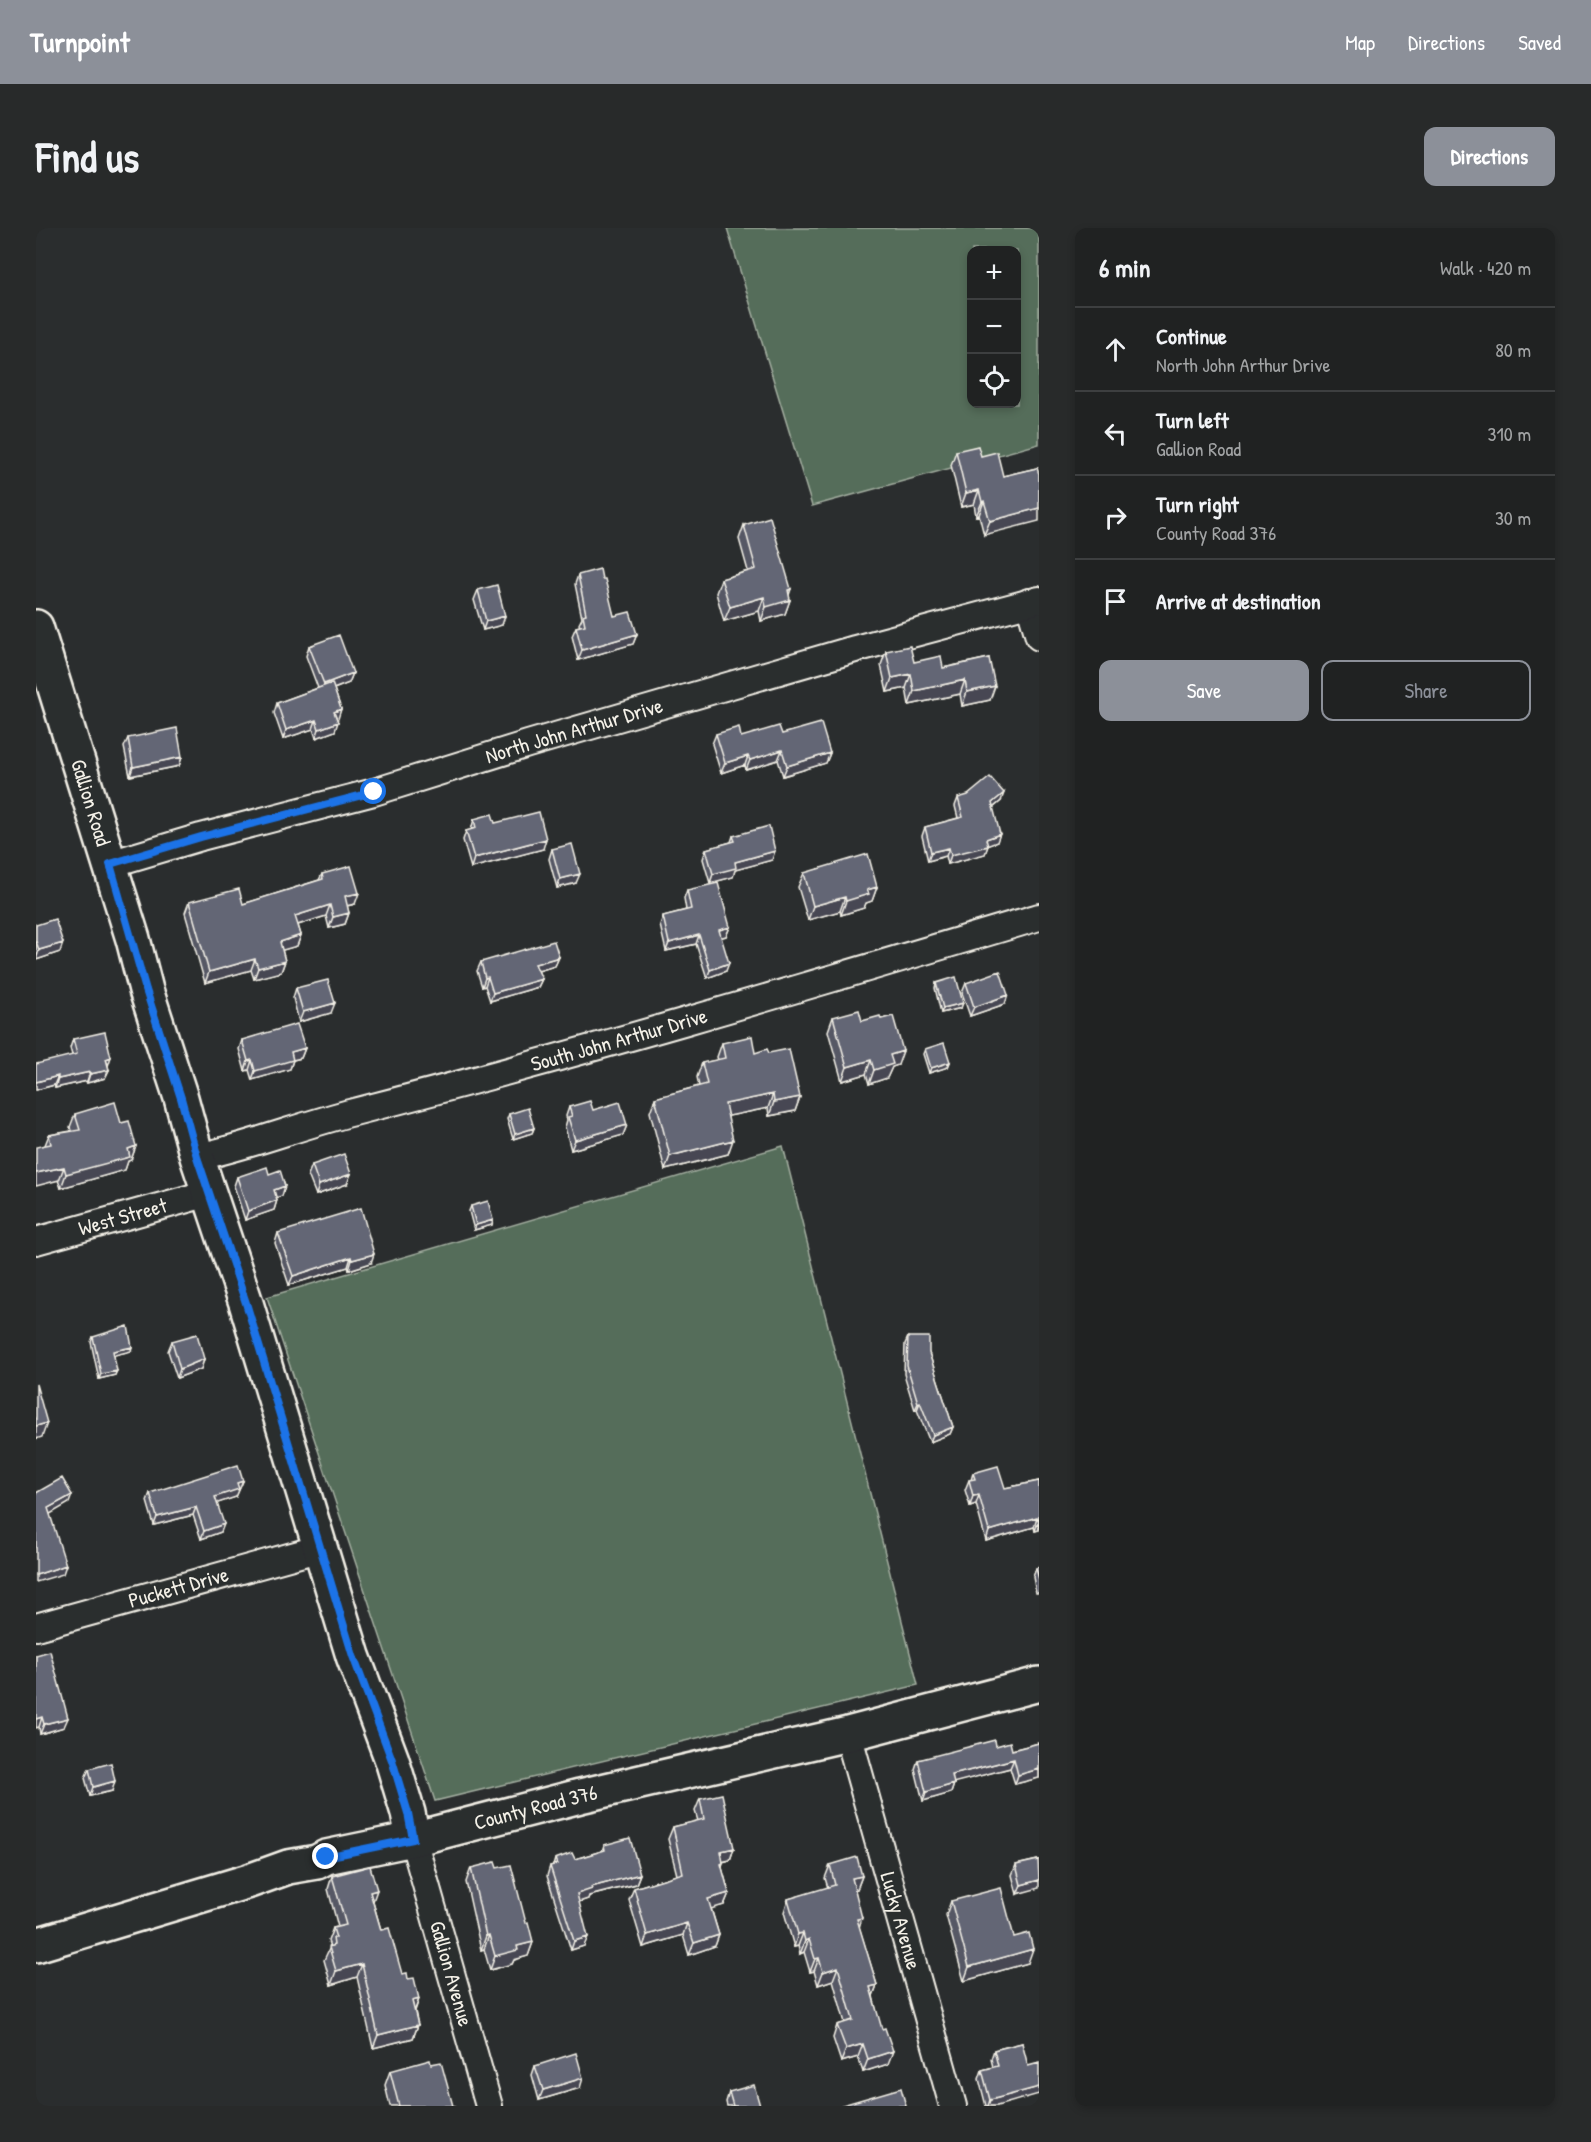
<!DOCTYPE html>
<meta charset="utf-8">
<style>
body{margin:0;font-family:"Patrick Hand",sans-serif;background:#282a2a;color:#f1f3f6}
.controls{position:absolute;right:18px;top:18px;display:grid;overflow:hidden;border-radius:12px;box-shadow:0 3px 9px #0003}
.controls button{width:54px;height:54px;display:grid;place-items:center;padding:0;border:0;border-bottom:2px solid #3d3f40;background:#202222;color:#f1f3f6;font:30px sans-serif}
.stop{position:absolute;width:18px;height:18px;margin:-14px;border:4px solid #1a73e8;border-radius:50%;background:#fff}
.stop.end{background:#1a73e8;border-color:#fff;box-shadow:0 2px 6px #0008}
.list{margin:0;padding:0;list-style:none}
h2{display:flex;justify-content:space-between;align-items:center;height:78px;margin:0;padding:0 24px;font-size:26px}
h2 small{font-size:20px;font-weight:400;color:#a2a4a5}
.list li{display:grid;grid-template-columns:39px 1fr auto;gap:18px;align-items:center;box-sizing:border-box;height:84px;padding:0 24px;border-top:2px solid #3d3f40}
.list b{display:block;font-size:22px;white-space:nowrap}
.list p{margin:0;font-size:20px;white-space:nowrap;color:#a2a4a5}
.list em{font-size:20px;font-style:normal;color:#a2a4a5}
.actions{display:flex;gap:12px;padding:18px 24px}
.actions a{flex:1;padding:14px 0;border:2px solid #8c9099;border-radius:12px;text-align:center;font-size:21px;color:#8c9099}
.actions .main{background:#8c9099;color:#fff}
.icon{flex:none;width:33px;height:33px;fill:none;stroke:currentColor;stroke-width:2;stroke-linecap:round;stroke-linejoin:round}
.map{position:relative;flex:none;width:1003px;height:1878px;overflow:hidden;border-radius:12px}
header{display:flex;align-items:center;gap:36px;box-sizing:border-box;height:84px;padding:0 30px;background:#8c9099;color:#fff}
header strong{font-size:28px}
nav{display:flex;gap:33px;margin-inline-start:auto;font-size:21px}
.intro{display:flex;align-items:center;justify-content:space-between;box-sizing:border-box;height:144px;padding:0 36px}
h1{margin:0;font-size:42px}
.button{padding:15px 27px;border-radius:12px;background:#8c9099;color:#fff;font-size:21px;font-weight:700}
main{display:flex;gap:36px;padding:0 36px}
aside{flex:1;background:#202222;border-radius:12px;box-shadow:0 3px 9px #0003}
.map>svg:first-child{display:block}
.green{fill:#556d5a;stroke:#a4afa1;stroke-width:1.5;fill-rule:evenodd}
.lines{fill:none;stroke-linecap:round;stroke-linejoin:round}
.minor-casing{stroke:#f4f1e8;stroke-width:30}
.tertiary-casing{stroke:#f4f1e8;stroke-width:38}
.minor{stroke:#2a2d2e;stroke-width:26}
.tertiary{stroke:#2a2d2e;stroke-width:33}
.wall{fill:#565865;stroke:#f4f1e8;stroke-width:1.5}
.shaded-wall{fill:#464752;stroke:#f4f1e8;stroke-width:1.5}
.building{fill:#646675;stroke:#f4f1e8;stroke-width:1.5}
.route{stroke:#1a73e8;stroke-width:8}
.labels{text-anchor:middle;stroke-width:4.5;stroke-linejoin:round;paint-order:stroke}
.street-label{font-size:21px;fill:#f4f1e8;stroke:#2a2d2e}
</style>
<header>
<strong>Turnpoint</strong>
<nav><a>Map</a><a>Directions</a><a>Saved</a></nav>
</header>
<div class="intro"><h1>Find us</h1><a class="button">Directions</a></div>
<main>
<div class="map">
<svg width="1003" height="1878" viewBox="0 0 1003 1878">
<rect width="100%" height="100%" fill="#2a2d2e"/>
<filter id="ink" filterUnits="userSpaceOnUse"><feTurbulence type="fractalNoise" baseFrequency=".0167" numOctaves="2"/><feDisplacementMap in="SourceGraphic" scale="12" xChannelSelector="R" yChannelSelector="G"/><feConvolveMatrix kernelMatrix="1 2 1 2 8 2 1 2 1" color-interpolation-filters="sRGB"/></filter>
<g filter="url(#ink)">
<!-- green -->
<path class="green" d="M691 0H1003V216L776 278ZM936 22H981V176H936Z
M747 918 882 1457 399 1573 231 1069Z"/>
<g class="lines">
<defs>
<g id="minor">
<path d="M993 374 1003 409"/>
<path id="s1" d="M74 636 165 609 338 564 492 516 819 421 1003 372"/>
<path id="s2" d="M161 929C215 918 265 897 318 884 548 825 775 757 1003 689"/>
<path id="s3" d="M0 1013 173 965"/>
<path id="s4" d="M0 1399 285 1320"/>
<path id="s5" d="M812 1506 917 1878"/>
<path id="s6" d="M377 1611 453 1878"/>
</g>
<g id="tertiary">
<path id="s7" d="M0 399 97 711 110 762 145 870 161 929 210 1075 317 1428 356 1532 372 1585 377 1611"/>
<path id="s8" d="M0 1717 213 1653 252 1639 281 1634 290 1629 377 1611 544 1568 812 1506 1003 1456"/>
</g>
</defs>
<!-- minor casing -->
<use href="#minor" class="minor-casing"/>
<!-- tertiary casing -->
<use href="#tertiary" class="tertiary-casing"/>
<!-- minor -->
<use href="#minor" class="minor"/>
<!-- tertiary -->
<use href="#tertiary" class="tertiary"/>
</g>
<!-- wall -->
<path class="wall" d="M920 223 945 228 967 248 1001 240 948 307 943 287 940 288 938 276 925 279 915 237Z
M708 297 753 367 754 372 749 386 725 393 723 383 688 393 680 365 685 351 712 343 703 311Z
M542 347 566 351 578 388 601 406 597 416 542 432 536 408 540 399 544 398 543 396 546 390 539 356Z
M442 362 466 397 447 402 438 372Z
M273 418 317 445 313 455 298 461 305 481 301 491 299 503 280 510 277 501 247 511 238 485 241 475 282 460 270 428Z
M850 423 878 434 907 440 953 430 954 472 926 478 924 466 873 477 870 460 851 464 845 437Z
M680 506 705 509 746 506 794 525 790 535 747 548 742 532 710 542 709 537 685 545 676 516Z
M92 510 146 529 143 538 94 548 88 519Z
M922 570 965 573 957 580 961 614 952 617 949 626 912 636 910 628 892 633 886 608 889 599 922 590 919 578Z
M438 591 459 595 507 621 435 640 427 612 430 603 435 602Z
M697 608 736 632 699 642 697 649 674 655 667 631 670 621 695 614Z
M516 621 540 655 521 660 513 631Z
M768 645 841 659 836 673 830 675 828 680 805 687 804 683 772 692 762 659Z
M286 646 319 676 311 678 313 685 309 696 293 700 290 688 262 697 265 707 261 718 246 722 249 733 245 744 218 751 215 742 169 755 149 685 153 674 207 676 283 652Z
M651 662 694 699 690 708 685 709 690 743 671 750 660 716 630 723 624 697 627 688 650 682 648 670Z
M0 697 24 724 0 732Z
M523 729 519 738 502 743 506 751 502 759 454 773 449 758 446 759 441 743 445 734Z
M900 755 925 780 905 785 899 760Z
M930 755 969 776 934 788 926 765Z
M260 760 295 785 263 794 257 770Z
M797 789 826 793 862 837 856 839 851 850 833 856 830 846 806 853 792 803Z
M37 811 72 838 73 842 69 850 51 855V853L19 860 18 857 0 862 36 827 34 820Z
M206 812 269 820 265 830 257 832 254 841 216 852 213 842 209 843 203 821Z
M686 815 719 825H733L764 869 759 883 733 888 732 880 692 888V926L629 942 614 884 619 870 663 858 661 849 666 835 682 832 681 829Z
M889 821 914 834 912 839 893 845 887 826Z
M533 879 557 882 591 897 587 907 535 922 529 899 531 892 530 888Z
M39 886 85 895 100 918 95 932 92 933 89 942 25 960 9 917 13 907 35 903 34 899Z
M473 886 498 900 496 905 477 911 471 891Z
M276 937 311 956 280 967 272 947Z
M233 946 246 968 240 969 241 972 238 982 209 992 198 958 201 949Z
M435 978 457 992 456 997 438 1002 433 983Z
M242 1005 335 1035 313 1042 312 1039 253 1057 239 1015Z
M57 1109 95 1123 78 1127 79 1147 63 1151 55 1114Z
M872 1109 893 1125 917 1199 914 1206 894 1214 881 1182H879L868 1146 869 1116Z
M136 1113 168 1131 165 1141 141 1150 132 1123Z
M937 1245 969 1260 1003 1253V1302L999 1303 998 1299 950 1313 940 1276 934 1278 929 1262 933 1252H935Z
M207 1253 200 1269 181 1275 185 1304 165 1311 157 1287 118 1297 111 1273 114 1265Z
M1003 1339V1365H1000L997 1349 1000 1340Z
M0 1427 28 1499 4 1506 3 1499Z
M1003 1515V1550L979 1556 974 1540 918 1554V1556L915 1565 887 1573 879 1541 882 1532 960 1518 976 1522Z
M53 1541 76 1563 54 1568 49 1550Z
M664 1571 698 1620 694 1632 687 1634 686 1640 693 1665 688 1677 675 1680 683 1707 679 1718 653 1727 647 1707 607 1719 593 1672 598 1660 641 1647 632 1611 637 1599 662 1593 659 1583Z
M568 1617 604 1646 600 1656 553 1668 552 1671 543 1674 548 1718 535 1722 511 1648 514 1638H517L519 1631H539L566 1623Z
M1002 1632 981 1666 976 1647 980 1637Z
M794 1637 826 1648 821 1661H819L823 1699 841 1757 837 1768 852 1836 827 1844 822 1829 805 1834 797 1810 801 1797 809 1795 797 1752 782 1757 778 1743 774 1744 768 1724 764 1726 762 1718 758 1719 748 1684 752 1671 792 1660 789 1650Z
M435 1640H461L490 1695 497 1714 492 1728 478 1732 476 1736 454 1742 448 1721 445 1722 430 1654Z
M296 1648 337 1674 345 1702 366 1746 372 1751 383 1771 379 1783 382 1797 377 1810 337 1820 321 1749 295 1757 288 1732 294 1719 292 1713 297 1700 302 1699 292 1661Z
M915 1673 978 1709 992 1735 928 1753 910 1687Z
M986 1815 961 1878H950L943 1851 946 1842 957 1839 955 1831 958 1822Z
M499 1838 544 1860 503 1872 496 1847Z
M354 1843 417 1878H354L349 1857Z
M693 1864 724 1878H691L690 1874Z"/>
<!-- shaded-wall -->
<path class="shaded-wall" d="M943 262 938 276 925 279 930 265Z
M948 273 943 287 940 288 946 274Z
M1003 280V293L948 307 954 293Z
M755 361 751 373 754 372 749 386 725 393 730 379 752 362Z
M728 369 723 383 688 393 694 379Z
M469 388 466 397 447 402 450 393Z
M601 406 597 416 542 432 546 422Z
M317 445 313 455 284 466 288 456Z
M875 446 870 460 851 464 856 450Z
M929 452 924 466 873 477 878 463Z
M959 458 954 472 926 478 931 464Z
M305 481 302 491 295 493 298 484Z
M280 492 277 501 247 511 250 502Z
M302 494 299 503 280 510 283 501Z
M746 522 742 532 710 542 714 532Z
M794 525 790 535 747 548 751 538Z
M712 528 709 537 685 545 689 535Z
M146 529 143 538 94 548 97 539Z
M968 565 965 573 953 583 956 575Z
M964 606 961 614 948 619 952 618 949 626 912 636 915 627 950 611Z
M510 611 507 621 435 640 438 630Z
M913 620 910 628 892 633 895 624Z
M739 623 736 632 699 642 697 649 674 655 677 646 699 634Z
M544 646 540 655 521 660 524 651Z
M841 659 836 673 830 675 828 680 805 687 810 673 831 662Z
M323 665 319 676 305 679 309 668Z
M809 669 804 683 772 692 777 678Z
M294 677 290 688 255 699 259 688Z
M313 685 309 696 293 700 297 689Z
M694 699 690 708 679 711 683 702Z
M265 707 261 718 240 724 244 714Z
M663 707 660 716 630 723 633 715Z
M27 715 24 724 0 732 3 722Z
M523 729 519 738 495 745 499 736Z
M219 731 215 742 169 755 173 744Z
M249 733 245 744 218 751 222 740Z
M693 735 690 743 671 750 674 742Z
M452 749 449 758 446 759 449 750Z
M506 751 502 759 454 773 457 765Z
M972 767 969 776 934 788 938 779Z
M299 775 295 785 263 794 267 784Z
M927 775 925 780 905 785 907 780Z
M269 820 265 830 257 832 254 841 216 852 219 843 255 824Z
M867 823 862 837 856 839 851 850 833 856 838 842 854 827Z
M75 829 72 838 70 831Z
M216 832 213 842 209 843 212 833Z
M835 832 830 846 806 853 811 839Z
M914 834 912 839 893 845 895 840Z
M73 842 69 850 51 855 54 846Z
M54 844 51 853 19 860 22 851Z
M22 848 18 857 0 862V854Z
M737 866 732 880 683 890 689 876Z
M764 869 759 883 733 888 738 874Z
M591 897 587 907 535 922 539 912Z
M498 900 496 905 477 911 479 906Z
M697 912 692 926 629 942 634 928Z
M100 918 95 932 92 933 89 942 25 960 30 946 92 921Z
M28 939 23 952 0 958V945Z
M315 946 311 956 280 967 283 957Z
M249 958 246 968 235 971 238 962Z
M241 972 238 982 209 992 212 983Z
M457 992 456 997 438 1002 440 997Z
M338 1026 335 1035 313 1042 316 1032Z
M315 1029 312 1039 253 1057 257 1048Z
M96 1119 95 1123 75 1128 77 1123Z
M168 1131 165 1141 141 1150 144 1141Z
M81 1143 79 1147 63 1151 65 1146Z
M884 1174 881 1182H879L882 1175Z
M11 1195 6 1209 0 1211V1198Z
M917 1199 914 1206 894 1214 897 1207Z
M207 1253 200 1269 176 1277 179 1269 201 1255Z
M36 1267 33 1275 9 1289 12 1280Z
M943 1267 940 1276 934 1278 937 1268Z
M160 1279 157 1287 118 1297 121 1289Z
M1001 1289 998 1299 950 1313 953 1303Z
M1002 1294 1003 1302 999 1303Z
M188 1296 185 1304 165 1311 168 1303Z
M30 1337 27 1346 0 1354V1347Z
M6 1489 3 1499 0 1500V1491Z
M32 1490 28 1499 4 1506 8 1496Z
M978 1531 974 1540 913 1556 916 1547Z
M1003 1541V1550L979 1556 982 1547Z
M79 1553 76 1563 54 1568 57 1559Z
M918 1556 915 1565 887 1573 890 1564Z
M698 1620 694 1632 680 1635 685 1623Z
M604 1646 600 1656 553 1668 552 1671 537 1676 541 1666 555 1659Z
M826 1648 821 1661 811 1663 816 1650Z
M1003 1652V1660L981 1666 985 1657Z
M341 1662 336 1676 334 1664Z
M693 1665 688 1677 668 1683 672 1671Z
M826 1690 822 1703 821 1691Z
M651 1695 647 1707 607 1719 611 1707Z
M767 1705 762 1718 758 1719 762 1706Z
M453 1707 448 1721 445 1722 450 1708Z
M683 1707 679 1718 653 1727 658 1715Z
M552 1709 548 1718 535 1722 538 1713Z
M773 1711 768 1724 764 1726 769 1713Z
M497 1714 492 1728 478 1732 476 1736 454 1742 459 1728 481 1718Z
M997 1721 992 1735 928 1753 933 1739Z
M783 1730 778 1743 774 1744 779 1731Z
M326 1736 321 1749 295 1757 300 1743Z
M802 1739 797 1752 782 1757 787 1744Z
M841 1757 836 1770 834 1759Z
M383 1771 378 1784 376 1773Z
M382 1797 377 1810 337 1820 342 1807Z
M827 1816 822 1829 805 1834 810 1821Z
M857 1823 852 1836 827 1844 832 1831Z
M547 1850 544 1860 503 1872 507 1862Z
M1003 1859V1866L961 1878H952L954 1872Z"/>
<!-- building -->
<path class="building" d="M942 218 945 228 961 224 967 248 1001 240 1003 246V280L954 293 948 273 946 274 943 262 930 265 920 223Z
M734 289 755 361 752 362 754 372 730 379 728 369 694 379 685 351 720 341 708 297Z
M564 341 566 351H569L578 388 594 384 601 406 546 422 540 399 549 397 547 387 550 386 542 347Z
M461 357 469 388 450 393 442 362Z
M303 407 317 445 288 456 273 418Z
M874 418 878 434 905 428 907 440 953 430 959 458 931 464 929 452 878 463 875 446 856 450 850 423Z
M296 455 305 481 298 484 302 494 283 501 280 492 250 502 241 475Z
M785 495 794 525 751 538 746 522 714 532 712 528 689 535 680 506 703 499 705 509 743 498 746 506Z
M141 500 146 529 97 539 92 510Z
M954 549 968 565 956 575 964 606 950 611 952 618 915 627 913 620 895 624 889 599 927 589 922 570 932 567Z
M503 584 510 611 438 630 430 603 440 600 438 591 456 586 459 595Z
M733 598 739 623 699 634 700 640 677 646 670 621 699 613 697 608Z
M536 616 544 646 524 651 516 621Z
M832 626 841 659 831 662 833 666 810 673 809 669 777 678 768 645Z
M315 638 323 665 309 668 313 685 297 689 294 677 259 688 265 707 244 714 249 733 222 740 219 731 173 744 153 674 203 661 207 676 287 651 286 646Z
M682 655 694 699 683 702 693 735 674 742 663 707 633 715 627 688 655 681 651 662Z
M19 691 27 715 3 722 0 713V697Z
M518 713 523 729 499 736 506 751 457 765 452 749 449 750 445 734Z
M964 743 972 767 938 779 930 755Z
M920 749 927 775 907 780 900 755Z
M292 752 299 775 267 784 260 760Z
M823 782 826 793 844 788 845 791 857 788 867 823 854 827 857 836 838 842 835 832 811 839 797 789Z
M261 796 269 820 255 824 257 832 219 843 216 832 212 833 206 812Z
M69 804 75 829 70 831 73 842 54 846V844L22 851V848L0 854V836L41 826 37 811Z
M716 808 719 825 731 821 733 825 753 821 764 869 738 874 737 866 689 876 697 912 634 928 619 870 671 856 666 835 689 830 686 815Z
M908 815 914 834 895 840 889 821Z
M554 873 557 882 584 874 591 897 539 912 532 889 536 888 533 879Z
M79 874 85 895 93 893 100 918 92 921 94 929 30 946 28 939 0 945V919L15 916 13 907 44 902 39 886Z
M492 880 498 900 479 906 473 886Z
M308 926 315 946 283 957 276 937Z
M231 939 233 946 244 942 249 958 238 962 241 972 212 983 201 949Z
M452 973 457 992 440 997 435 978Z
M325 980 338 1026 316 1032 315 1029 257 1048 242 1005Z
M92 1098 96 1119 77 1123 81 1143 65 1146 57 1109Z
M161 1106 168 1131 144 1141 136 1113Z
M872 1109H893V1125L917 1199 897 1207 884 1174 882 1175 871 1138Z
M0 1156 11 1195 0 1198Z
M202 1237 207 1253 201 1255 203 1261 179 1269 188 1296 168 1303 160 1279 121 1289 114 1265Z
M962 1238 969 1260 1003 1253V1294L1001 1289 953 1303 943 1267 937 1268 933 1252 939 1251 937 1245Z
M26 1250 36 1267 12 1280 30 1337 0 1347V1265Z
M1003 1339V1352L1000 1340Z
M14 1423 32 1490 8 1496 6 1489 0 1491V1427Z
M959 1512 960 1518 974 1514 976 1522 1003 1515V1541L982 1547 978 1531 916 1547 918 1556 890 1564 882 1532Z
M75 1535 79 1553 57 1559 53 1541Z
M686 1566 698 1620 685 1623 687 1635 685 1636 693 1665 672 1671 683 1707 658 1715 651 1695 611 1707 598 1660 647 1645 637 1599 668 1591 664 1571Z
M594 1610 604 1646 555 1659 556 1661 541 1666 552 1709 538 1713 514 1638 521 1636 519 1631 536 1625 539 1631 569 1622 568 1617Z
M821 1629 826 1648 816 1650 826 1690 821 1691 841 1757 834 1759 846 1801 849 1800 857 1823 832 1831 827 1816 810 1821 801 1797 817 1792 802 1739 787 1744 783 1730 779 1731 773 1711 769 1713 767 1705 762 1706 752 1671 799 1657 794 1637Z
M1002 1632 1003 1652 985 1657 980 1637Z
M459 1634 461 1640 475 1637 490 1695 492 1694 497 1714 481 1718 482 1722 459 1728 453 1707 450 1708 435 1640Z
M334 1638 341 1662 334 1664 345 1702 353 1700 366 1746 371 1745 372 1751 378 1750 383 1771 376 1773 382 1797 342 1807 326 1736 300 1743 293 1719 298 1717 297 1710H300L297 1700 310 1697 296 1648Z
M965 1660 978 1709 993 1705 997 1721 933 1739 915 1673Z
M986 1815 992 1838 1003 1835V1859L954 1872 946 1842 962 1838 958 1822Z
M540 1825 547 1850 507 1862 499 1838Z
M394 1832 395 1836 405 1834 417 1878H363L354 1843Z
M718 1857 724 1878H697L693 1864Z
M865 1860 870 1878H807L806 1877Z"/>
</g>
<g class="lines" filter="url(#ink)">
<!-- route -->
<path class="route" d="M290 1629 377 1611 372 1585 356 1532 317 1428 210 1075 161 929 145 870 110 762 74 636 165 609 338 564"/>
</g>
<g class="labels">
<!-- street labels -->
<g class="street-label">
<text dy="7" stroke="none"><textPath href="#s1" startOffset="483">North John Arthur Drive</textPath></text>
<text dy="7" stroke="none"><textPath href="#s7" startOffset="184">Gallion Road</textPath></text>
<text dy="7" stroke="none"><textPath href="#s2" startOffset="438">South John Arthur Drive</textPath></text>
<text dy="7" stroke="none"><textPath href="#s3" startOffset="90">West Street</textPath></text>
<text dy="7" stroke="none"><textPath href="#s4" startOffset="148">Puckett Drive</textPath></text>
<text dy="7" stroke="none"><textPath href="#s8" startOffset="519">County Road 376</textPath></text>
<text dy="7" stroke="none"><textPath href="#s5" startOffset="194">Lucky Avenue</textPath></text>
<text dy="7" stroke="none"><textPath href="#s6" startOffset="140">Gallion Avenue</textPath></text>
</g>
</g>
</svg>
<div class="controls">
<button>+</button>
<button>−</button>
<button><svg class="icon" aria-label="locate" viewBox="0 0 24 24"><circle cx="12" cy="12" r="6"/><path d="M12 2v4M12 18v4M2 12h4M18 12h4"/></svg></button>
</div>
<div class="stop" style="left:338px;top:564px"></div>
<div class="stop end" style="left:290px;top:1629px"></div>
</div>
<aside>
<h2>6 min<small>Walk · 420 m</small></h2>
<ul class="list">
<li><svg class="icon" aria-label="ahead" viewBox="0 0 24 24"><path d="M12 20V5M6 11l6-6 6 6"/></svg><div><b>Continue</b><p>North John Arthur Drive</p></div><em>80 m</em></li>
<li><svg class="icon" aria-label="left" viewBox="0 0 24 24"><path d="M17 20v-9H6M10 6l-5 5 5 5"/></svg><div><b>Turn left</b><p>Gallion Road</p></div><em>310 m</em></li>
<li><svg class="icon" aria-label="right" viewBox="0 0 24 24"><path d="M7 20v-9h11M14 6l5 5-5 5"/></svg><div><b>Turn right</b><p>County Road 376</p></div><em>30 m</em></li>
<li><svg class="icon" aria-label="arrive" viewBox="0 0 24 24"><path d="M6 21V4h12l-3 4 3 4H6"/></svg><div><b>Arrive at destination</b></div></li>
</ul>
<div class="actions"><a class="main">Save</a><a>Share</a></div>
</aside>
</main>
